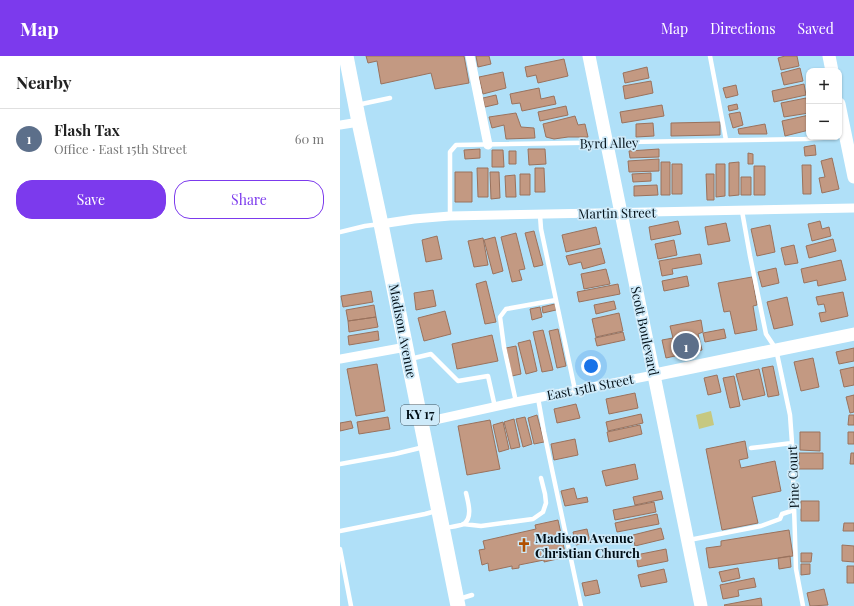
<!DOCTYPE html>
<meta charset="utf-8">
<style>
body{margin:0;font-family:"Playfair Display",serif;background:#f2f2f2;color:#222}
.controls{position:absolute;right:12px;top:12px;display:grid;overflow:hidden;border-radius:8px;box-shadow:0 1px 3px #0004}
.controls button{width:36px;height:36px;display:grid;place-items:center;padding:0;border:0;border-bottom:1px solid #e0e0e0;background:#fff;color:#222;font:20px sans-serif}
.you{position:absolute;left:251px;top:310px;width:14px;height:14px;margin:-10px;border:3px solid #fff;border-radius:50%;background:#1a73e8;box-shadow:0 0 0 6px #1a73e833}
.badge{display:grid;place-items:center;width:26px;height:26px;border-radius:50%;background:#7c3aed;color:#fff;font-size:13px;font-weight:700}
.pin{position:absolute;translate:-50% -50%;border:2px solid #fff;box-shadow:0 1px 4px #0006}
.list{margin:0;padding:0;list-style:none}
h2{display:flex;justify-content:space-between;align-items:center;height:52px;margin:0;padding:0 16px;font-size:17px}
h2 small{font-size:13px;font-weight:400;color:#767676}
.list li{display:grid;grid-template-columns:26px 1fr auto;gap:12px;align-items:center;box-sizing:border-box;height:60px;padding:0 16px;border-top:1px solid #e0e0e0}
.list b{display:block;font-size:15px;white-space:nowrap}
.list p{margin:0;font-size:13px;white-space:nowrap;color:#767676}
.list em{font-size:13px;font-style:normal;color:#767676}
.actions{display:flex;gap:8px;padding:12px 16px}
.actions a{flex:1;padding:9px 0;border:1px solid #7c3aed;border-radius:16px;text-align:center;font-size:14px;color:#7c3aed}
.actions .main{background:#7c3aed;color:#fff}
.map{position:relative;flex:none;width:514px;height:550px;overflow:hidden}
header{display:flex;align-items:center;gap:24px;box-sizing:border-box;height:56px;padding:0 20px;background:#7c3aed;color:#fff}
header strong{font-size:19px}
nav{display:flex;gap:22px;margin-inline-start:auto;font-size:14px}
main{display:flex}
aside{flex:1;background:#fff}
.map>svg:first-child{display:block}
.green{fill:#c6c880}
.building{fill:#c39982;stroke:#9a725d}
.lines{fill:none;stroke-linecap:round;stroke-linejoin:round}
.lane{stroke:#fff;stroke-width:4.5}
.street{stroke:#fff;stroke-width:9}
.secondary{stroke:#fff;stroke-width:13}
.primary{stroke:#fff;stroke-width:15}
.labels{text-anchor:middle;stroke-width:3.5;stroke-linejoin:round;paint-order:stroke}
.shield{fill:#ceeaf9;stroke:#3e505a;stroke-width:1}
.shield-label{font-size:12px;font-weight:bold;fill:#000e16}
.street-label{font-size:13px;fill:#000e16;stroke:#ceeaf9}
.poi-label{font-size:13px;font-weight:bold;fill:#000e16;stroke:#ceeaf9;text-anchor:start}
</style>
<header>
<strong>Map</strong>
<nav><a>Map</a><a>Directions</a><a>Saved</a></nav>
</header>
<main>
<aside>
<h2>Nearby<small></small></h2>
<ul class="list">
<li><span class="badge" style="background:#5c6f8a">1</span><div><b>Flash Tax</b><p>Office · East 15th Street</p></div><em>60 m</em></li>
</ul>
<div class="actions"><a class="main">Save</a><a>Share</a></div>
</aside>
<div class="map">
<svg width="514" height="550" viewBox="0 0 514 550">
<rect width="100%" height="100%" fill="#b0e0f8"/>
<!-- green -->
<path class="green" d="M371 355 374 369 359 373 356 359Z"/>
<!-- building -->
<path class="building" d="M26 0H124L129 27 95 33 91 17 41 28 37 5 28 7Z
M136 0H149L151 8 138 11Z
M445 0H457L459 10 441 14 438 2Z
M224 3 228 20 198 27 196 19 187 21 185 11Z
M307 11 309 22 285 27 283 17Z
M460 12 463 25 444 29 441 17Z
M163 16 166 32 143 38 139 21Z
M311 25 313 37 285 43 283 30Z
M464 28 466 39 434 46 432 35Z
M396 29 398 39 386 42 383 32Z
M199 32 201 43 214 40 216 48 182 55 180 47 172 48 170 38Z
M156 39 158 48 145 51 143 42Z
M466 42 469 57 444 61 441 47Z
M397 48 398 53 389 55 388 50Z
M322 49 324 60 282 67 280 56Z
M226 50 228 59 200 65 198 56Z
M400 56 403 69 393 72 389 58Z
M176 57 181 71 194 72 195 82 166 83 164 69 152 72 149 61Z
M469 59V74L445 80 442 65Z
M235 60 238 69 245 68 248 81H228L214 83 206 81 203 68Z
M380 66V79L331 80V67Z
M313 67 314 80 296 81V68Z
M425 68 427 78H399L398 73Z
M475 89 476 99 465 100 464 91Z
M140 93V102L125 103 124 94Z
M188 93H205L206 108 189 109Z
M319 93V101L290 102 289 95Z
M152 94H163L164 111H152Z
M169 95H176V108H169Z
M408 97 413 98V108H408Z
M492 102 499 133 482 137 479 122 485 121 481 105Z
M319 103V115L289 116 288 105Z
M321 106H330V139H321Z
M399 106V139L389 140V107Z
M332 108H342V138H332Z
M376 108H385V140L376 141Z
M462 109H471V138H463Z
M414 110H425V139H414Z
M137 112H148V141H138Z
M195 112H204L205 136H195Z
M115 116H132V146H115Z
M150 116H159L160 142 151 143Z
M311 117V125L293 126 292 118Z
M180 118H190V139H180Z
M366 118H374V144H367Z
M175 119 176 141H166L165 120Z
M401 121H411V139H401Z
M317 129 318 139 294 140V130Z
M338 165 341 178 311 184 309 171Z
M480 165 482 173 489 171 491 180 472 185 468 168Z
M386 167 390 185 368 189 365 171Z
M430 169 435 196 417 200 411 173Z
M256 171 260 188 226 196 222 179Z
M194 175 203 209 194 211 185 177Z
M176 177 185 213 179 214 182 224 172 226 161 181Z
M97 180 102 203 86 206 82 184Z
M155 181 163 215 153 218 144 184Z
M143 182 148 209 134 211 128 185Z
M493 183 496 195 469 202 466 190Z
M334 184 337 199 318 203 315 188Z
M454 189 458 207 445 209 441 192Z
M261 192 265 207 243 213 241 206 229 209 226 200Z
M360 198 362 208 332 213 333 218 322 220 319 205Z
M501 204 506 224 478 230 477 224 464 227 461 213Z
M436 212 439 227 422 231 418 216Z
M266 213 270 228 244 233 241 218Z
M347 220 349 230 324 235 322 225Z
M412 221 417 249 413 250 417 274 395 278 390 255 384 256 378 227Z
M146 225 156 266 145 268 136 228Z
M278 228 280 238 239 246 237 236Z
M93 234 96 250 76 254 74 237Z
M31 235 33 246 3 251 1 240Z
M503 236 508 260 481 266 479 257 486 256 484 248 478 249 476 241Z
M447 241 453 269 434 273 427 246Z
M274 245 276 253 256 258 254 249Z
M215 248 216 254 203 257 202 251Z
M34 249 36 261 8 265 6 254Z
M200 251 202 261 192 264 190 253Z
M105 255 111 278 84 285 78 262Z
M279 257 283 275 256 281 252 263Z
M36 261 38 271 9 276 8 265Z
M361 264 363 276 358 278 362 294 326 302 322 284 333 282 330 270Z
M218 273 226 310 217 312 209 275Z
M384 273 386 282 365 286 363 277Z
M203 274 213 314 202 316 193 276Z
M38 275 39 284 9 289 8 280Z
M283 276 285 284 257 290 255 282Z
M152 279 158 305 117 313 112 288Z
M190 284 197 315 186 318 178 287Z
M176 290 181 318 172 320 166 292Z
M514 292V305L499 308 496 296Z
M473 302 479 331 461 335 454 306Z
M37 308 45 355 16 360 7 313Z
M433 310 439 339 428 341 422 312Z
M514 311V329L504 331 500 314Z
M419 313 425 339 403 344 396 318Z
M377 319 381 336 368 339 364 322Z
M394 320 400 350 390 352 383 322Z
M295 337 298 352 269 358 266 343Z
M514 339V356L510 357 506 341Z
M236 348 240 362 217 367 214 353Z
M301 358 303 367 268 375 266 366Z
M197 359 204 386 194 388 188 362Z
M509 359H514V369H508Z
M48 361 50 373 19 378 17 366Z
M185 361 192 388 183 391 176 363Z
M174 363 180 391 171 393 164 366Z
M150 364 160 413 127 419 118 370Z
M11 365 13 372 0 375V367Z
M163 366 169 393 159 396 153 369Z
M300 369 302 378 269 386 267 376Z
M460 376H480V395L460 394Z
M508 376H514V388H508Z
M235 383 238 399 214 404 211 388Z
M405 385 408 402 399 404 401 412 435 405 441 435 412 441 418 467 382 474 366 393Z
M459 397H483V413H459Z
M511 397H514V408H510Z
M295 408 298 423 266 430 262 415Z
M234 432 237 443 247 441 248 446 225 450 221 435Z
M321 435 323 443 295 449 293 441Z
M461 445H479V465H461Z
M314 446 316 456 275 464 273 454Z
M317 458 319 468 277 476 275 467Z
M218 464 226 501 204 506V504L179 509V512L172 513V510L149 515 148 507 142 509 139 494 145 493 143 485 196 473 195 469Z
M504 467H514V475H503Z
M321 472 324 483 295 490 293 479Z
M247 473 250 486 236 489 233 476Z
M449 474 453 500 369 512 366 492 381 490V485Z
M502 489 514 490V506L502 505Z
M326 493 328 505 298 511 296 499Z
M461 497H472L471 506H461Z
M450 500 451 511 439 513 438 502Z
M461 508H470V518L461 519Z
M507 510H514V527H507Z
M398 512 400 522 382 526 379 516Z
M324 513 327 526 301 531 298 519Z
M414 522 416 531 398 534 399 540 383 543 380 529Z
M257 524 260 537 245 540 242 527Z
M484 533 488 549 470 550 467 537Z
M421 542 422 550H385L384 549Z"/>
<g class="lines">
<!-- lane -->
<path class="lane" d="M370 0 386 84
M17 49 50 42
M402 155 410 200 426 278 436 293 450 359 452 387 456 513 463 550
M200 159 201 173 235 334
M110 160V96L116 89 465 83 495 81
M0 176 25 170 40 168
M70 303 91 298 118 325 148 320 155 351
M198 342 204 376 241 550
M176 346 164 291 160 261 166 253 216 244
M411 392 452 387
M0 408 55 398 84 391
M123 468 141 470 193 463 203 456 206 447 205 438 201 422
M105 472C110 471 120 470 124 468 133 461 128 446 126 437
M0 475 85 458 96 455
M349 484 421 470 440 463 442 458 454 454
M0 493 11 550
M119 543 132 539"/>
<!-- street -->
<path class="street" d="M130 0 148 89
M0 69 19 66
M41 168 74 163 110 160 514 152
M0 303 66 291
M81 367 176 346 314 319"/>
<!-- secondary -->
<path class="secondary" d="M249 0 361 550
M489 0 492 15
M499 48 514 121
M314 319 514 278"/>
<!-- primary -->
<path class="primary" d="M6 0 19 66 41 168 118 550"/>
</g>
<!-- icons -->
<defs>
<symbol id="church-bare" viewBox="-9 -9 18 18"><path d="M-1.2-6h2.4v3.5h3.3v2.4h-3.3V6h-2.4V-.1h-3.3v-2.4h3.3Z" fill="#b15203" stroke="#ceeaf9" stroke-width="2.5" paint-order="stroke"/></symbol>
</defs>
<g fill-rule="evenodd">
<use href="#church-bare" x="174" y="479" width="20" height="20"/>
</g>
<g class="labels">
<!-- shield labels -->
<rect class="shield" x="61" y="349" width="38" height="20" rx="3"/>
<g class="shield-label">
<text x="80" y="363">KY 17</text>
</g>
<!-- street labels -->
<g class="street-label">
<text transform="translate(269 87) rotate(-1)" y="5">Byrd Alley</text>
<text transform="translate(277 157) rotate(-1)" y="5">Martin Street</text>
<text transform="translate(63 275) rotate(79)" y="5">Madison Avenue</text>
<text transform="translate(305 275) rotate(78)" y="5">Scott Boulevard</text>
<text transform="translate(250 331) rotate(-11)" y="5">East 15th Street</text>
<text transform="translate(453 421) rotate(-92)" y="5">Pine Court</text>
</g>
<!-- poi labels -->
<g class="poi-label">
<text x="195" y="487">Madison Avenue<tspan x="195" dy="15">Christian Church</tspan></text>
</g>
</g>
</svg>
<div class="controls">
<button>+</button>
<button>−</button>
</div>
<div class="you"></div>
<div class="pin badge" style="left:346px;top:290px;background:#5c6f8a">1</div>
</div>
</main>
